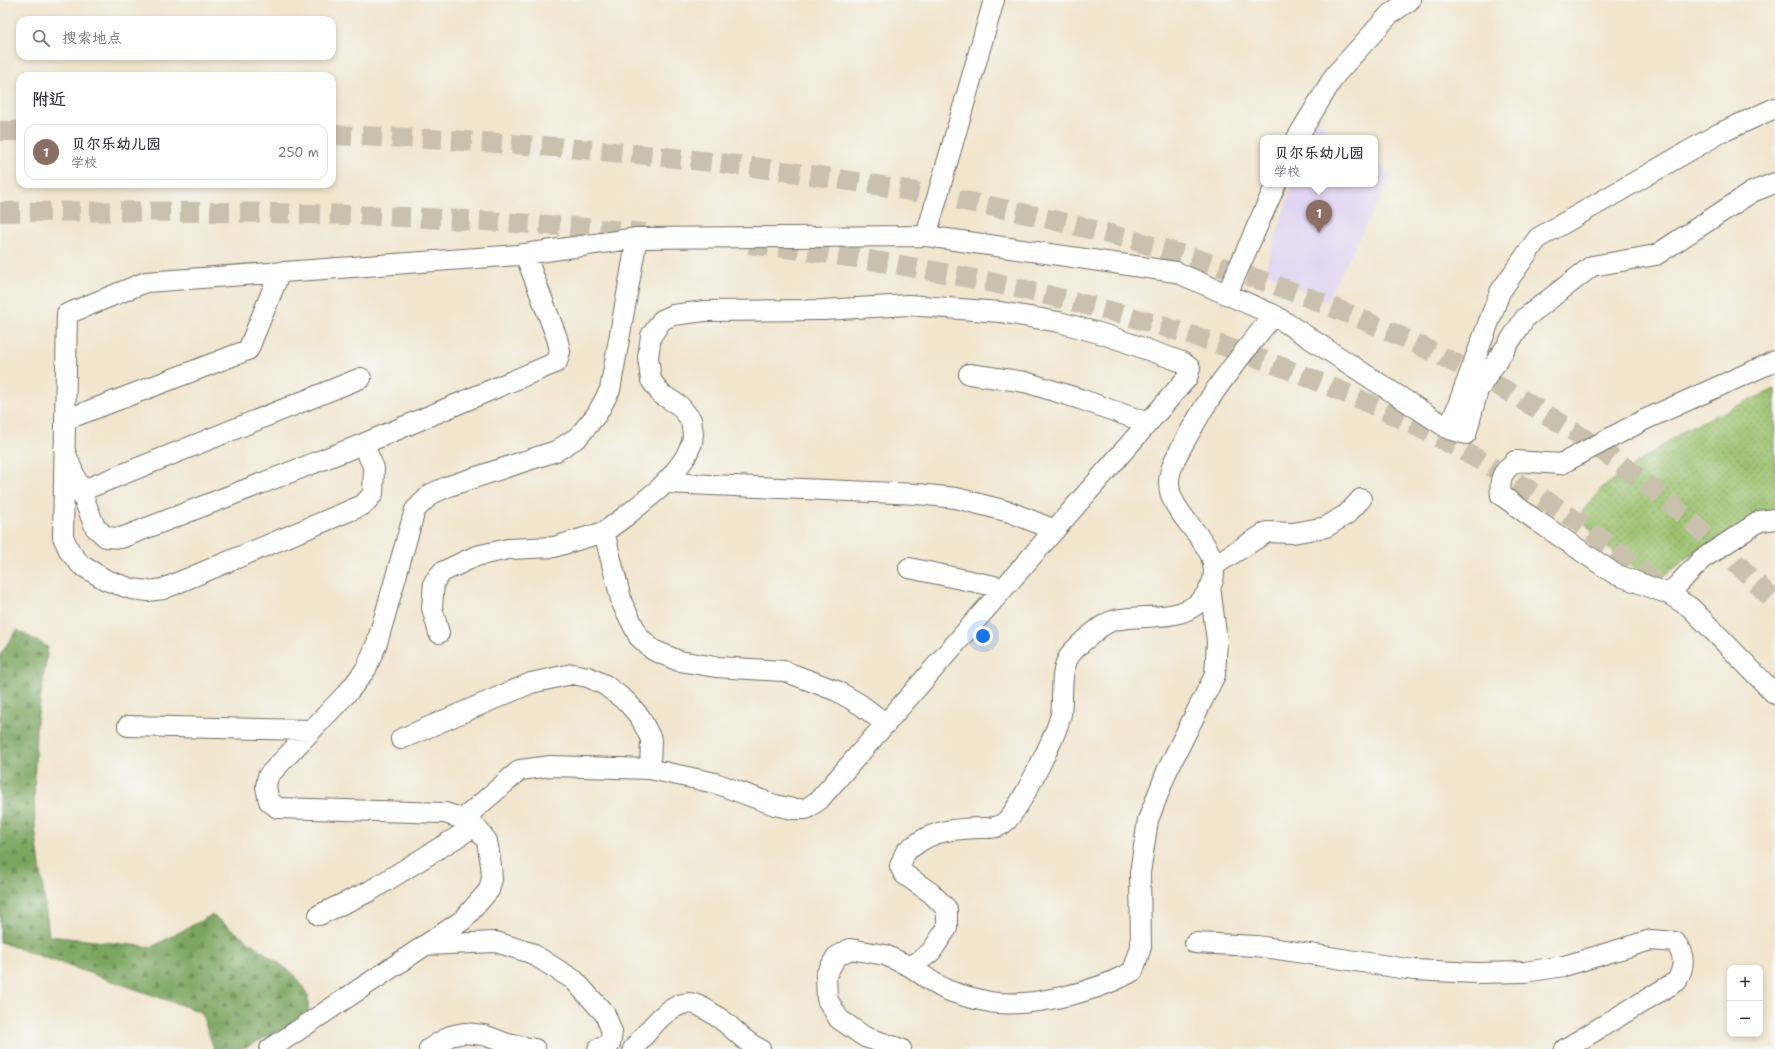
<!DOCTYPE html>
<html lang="zh">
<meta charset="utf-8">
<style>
body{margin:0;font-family:"Shantell Sans","LXGW WenKai TC",sans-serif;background:#f7f7f7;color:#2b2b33}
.controls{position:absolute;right:12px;bottom:12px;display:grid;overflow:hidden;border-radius:8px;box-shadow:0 2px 6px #0003}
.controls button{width:36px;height:36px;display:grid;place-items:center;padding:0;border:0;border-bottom:1px solid #e1e1e2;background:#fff;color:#2b2b33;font:20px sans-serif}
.you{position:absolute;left:983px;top:636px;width:14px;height:14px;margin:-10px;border:3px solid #fff;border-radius:50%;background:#1a73e8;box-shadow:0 0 0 6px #1a73e833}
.badge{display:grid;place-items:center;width:26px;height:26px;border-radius:50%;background:#b5179e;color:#fff;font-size:13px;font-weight:700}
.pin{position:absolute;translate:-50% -33px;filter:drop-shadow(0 1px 2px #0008)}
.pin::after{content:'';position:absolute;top:21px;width:14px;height:12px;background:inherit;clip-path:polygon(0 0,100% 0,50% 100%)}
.popup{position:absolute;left:1260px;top:135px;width:118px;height:52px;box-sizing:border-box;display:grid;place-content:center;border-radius:8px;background:#fff;filter:drop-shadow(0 1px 3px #0005);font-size:13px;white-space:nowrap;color:#7c7c81}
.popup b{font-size:15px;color:#2b2b33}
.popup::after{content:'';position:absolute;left:50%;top:100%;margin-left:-8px;border:8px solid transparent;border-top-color:#fff}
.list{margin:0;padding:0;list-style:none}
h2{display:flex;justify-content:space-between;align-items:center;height:52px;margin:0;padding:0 16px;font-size:17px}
h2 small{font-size:13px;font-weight:400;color:#7c7c81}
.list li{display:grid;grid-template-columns:26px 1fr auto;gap:12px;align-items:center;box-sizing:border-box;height:56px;margin:0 8px 8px;padding:0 8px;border:1px solid #e1e1e2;border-radius:12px}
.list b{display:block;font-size:15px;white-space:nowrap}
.list p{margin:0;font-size:13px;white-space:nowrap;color:#7c7c81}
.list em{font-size:13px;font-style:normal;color:#7c7c81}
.icon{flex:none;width:22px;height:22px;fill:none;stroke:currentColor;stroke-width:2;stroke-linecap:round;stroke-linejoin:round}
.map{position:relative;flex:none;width:1775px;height:1049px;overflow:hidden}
.search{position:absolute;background:#fff;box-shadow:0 2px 6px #0003;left:16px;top:16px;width:320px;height:44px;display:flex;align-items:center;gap:10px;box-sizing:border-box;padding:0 14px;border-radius:12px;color:#7c7c81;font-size:15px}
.panel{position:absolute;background:#fff;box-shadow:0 2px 6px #0003;left:16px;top:72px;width:320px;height:116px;border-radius:12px}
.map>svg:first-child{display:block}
.built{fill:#e2d4f3}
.grass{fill:url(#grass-dots);stroke:#62764c}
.forest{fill:url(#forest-firs);stroke:#536846}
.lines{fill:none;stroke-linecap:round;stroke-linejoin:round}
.minor-tunnel{stroke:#c9c0ad;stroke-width:20;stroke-dasharray:20 10;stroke-linecap:butt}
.minor-casing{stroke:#706c64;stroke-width:22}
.minor{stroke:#fff;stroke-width:20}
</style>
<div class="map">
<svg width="1775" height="1049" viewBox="0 0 1775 1049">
<defs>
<pattern id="grass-dots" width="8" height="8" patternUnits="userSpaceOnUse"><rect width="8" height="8" fill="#9ac06c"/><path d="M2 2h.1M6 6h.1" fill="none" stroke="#7e9c59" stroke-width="1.8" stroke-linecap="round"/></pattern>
<pattern id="forest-firs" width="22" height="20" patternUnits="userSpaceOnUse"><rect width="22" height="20" fill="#7ba660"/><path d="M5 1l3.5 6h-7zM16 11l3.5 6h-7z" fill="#65874f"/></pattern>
</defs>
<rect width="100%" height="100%" fill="#f6f6f2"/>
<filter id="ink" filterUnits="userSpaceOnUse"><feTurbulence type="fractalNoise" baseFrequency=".025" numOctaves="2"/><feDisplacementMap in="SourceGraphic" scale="8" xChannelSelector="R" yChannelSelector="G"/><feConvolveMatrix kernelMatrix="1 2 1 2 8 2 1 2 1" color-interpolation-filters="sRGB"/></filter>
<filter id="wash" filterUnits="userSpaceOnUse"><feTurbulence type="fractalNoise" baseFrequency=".012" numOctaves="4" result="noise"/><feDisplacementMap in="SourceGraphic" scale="16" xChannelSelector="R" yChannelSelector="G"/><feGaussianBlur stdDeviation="0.9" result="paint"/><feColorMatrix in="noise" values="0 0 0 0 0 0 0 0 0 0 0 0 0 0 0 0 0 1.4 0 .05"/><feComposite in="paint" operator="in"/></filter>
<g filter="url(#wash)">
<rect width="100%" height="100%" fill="#f1e5cd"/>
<!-- built -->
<path class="built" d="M1317 121 1340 138H1310Z
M1375 163 1392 175 1326 302 1265 272 1292 184H1375Z"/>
<!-- grass -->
<path class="grass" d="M1775 389V508L1696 551 1654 584 1602 543 1579 516 1603 487 1686 429Z"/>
<!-- forest -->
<path class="forest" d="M17 630 48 647 36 728 34 803 35 827 49 936 151 947 212 915 295 975 308 995V1016L242 1049H214L201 1012 0 942V655Z"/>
</g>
<g filter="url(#ink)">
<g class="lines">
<!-- minor-tunnel -->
<path class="minor-tunnel" d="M0 131H20
M332 135C478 140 624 150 768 169 1054 207 1343 278 1585 439 1655 486 1717 542 1775 602
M0 212C215 210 431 213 645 233
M749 244C1012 273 1295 343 1521 485 1572 516 1622 552 1666 592"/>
<defs>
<path id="minor" d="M1297 138 1335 75 1390 14 1410 0
M926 236 994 0
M1227 294 1276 184
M1775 361 1644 420 1561 464 1515 461C1502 473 1499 477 1501 495L1537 521 1615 574 1669 594 1691 608 1775 694
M969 374 1025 382 1080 399 1148 423
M65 420 248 350 280 272
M1449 429 1500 292 1538 238 1720 133 1775 108
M363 444 557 362 560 351 557 338 525 254
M64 449 95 527 106 537 121 538 363 444 374 468 373 494 363 505 163 589 148 591 132 589 106 580 81 565 70 552 63 537 67 314 146 282 518 255 637 238
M665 483 917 494 956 498 1010 512 1055 530
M81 491 361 378
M604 532 622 603 639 637 653 650 679 661 716 667 784 671 837 691 861 705 886 724
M1213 566 1267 532 1293 533 1326 527 1347 514 1361 499
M909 568 1004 588
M1669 594 1702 559 1760 521 1775 519
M439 633 432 608 434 582 442 572 476 556 508 549 554 547 604 532 626 516 659 489 674 473 685 458 692 443 693 434 691 420 680 406 661 394 651 380 648 357 651 336 662 320 673 315 705 311 823 310 908 305 1000 312 1059 322 1106 335 1182 362 1190 368 1187 378 1148 423 819 800 806 809H793L775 805 715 783 650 769 551 766 520 770 463 819
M128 726 311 730
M401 739 531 683 572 674 588 677 605 685 627 702 640 717 651 739 650 769
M319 915 370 891 475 826
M1195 943 1257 946 1414 970 1476 973 1525 972 1564 966 1651 940 1675 942C1686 956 1684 967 1677 981L1565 1049
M425 945 496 942 531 953 574 980 605 1014 612 1032 610 1044 598 1049
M911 967C923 975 935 985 947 990 959 995 986 1002 998 1003 1037 1006 1099 991 1133 971L1141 947 1140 873 1148 820 1167 771 1215 675 1217 641 1210 587
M270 1049 463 920 489 890 492 879 491 865 487 841 475 826 463 819 445 813 278 808 269 801 266 787 268 776 350 690 366 669 377 643 415 510 431 494 449 486 556 451 578 437 597 414 610 390 637 238 926 236 1176 272 1274 315 1449 429 1466 434 1478 390 1525 318 1592 266 1656 255 1752 192 1775 183
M429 1049 450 1036 464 1033 484 1035 508 1044 535 1049
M633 1049C647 1033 666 1004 689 1003 699 1003 718 1017 726 1023 737 1032 747 1044 760 1049
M901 1049 865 1037 839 1019 827 999 826 975 836 957 850 949 885 955 911 967 931 952 947 928V909L931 893 904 874 900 866C902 862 903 856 906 852 908 849 912 847 915 845 934 830 956 829 979 828 988 828 998 829 1005 822 1020 809 1057 734 1061 714 1064 693 1058 666 1074 650 1082 642 1102 624 1112 621 1143 612 1185 626 1207 593 1236 549 1167 521 1169 481 1170 465 1180 450 1187 437 1194 425 1201 412 1209 400 1228 370 1252 343 1273 315"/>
</defs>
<!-- minor casing -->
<use href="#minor" class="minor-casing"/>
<!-- minor -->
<use href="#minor" class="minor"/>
</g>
</g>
</svg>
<div class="controls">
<button>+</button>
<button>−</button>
</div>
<div class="you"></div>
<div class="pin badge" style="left:1319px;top:233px;background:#8d6e63">1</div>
<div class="popup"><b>贝尔乐幼儿园</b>学校</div>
<div class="search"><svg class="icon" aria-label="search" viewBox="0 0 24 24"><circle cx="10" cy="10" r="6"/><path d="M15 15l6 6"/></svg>搜索地点</div>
<section class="panel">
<h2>附近<small></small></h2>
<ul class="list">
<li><span class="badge" style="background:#8d6e63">1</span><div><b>贝尔乐幼儿园</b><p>学校</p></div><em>250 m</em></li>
</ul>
</section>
</div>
